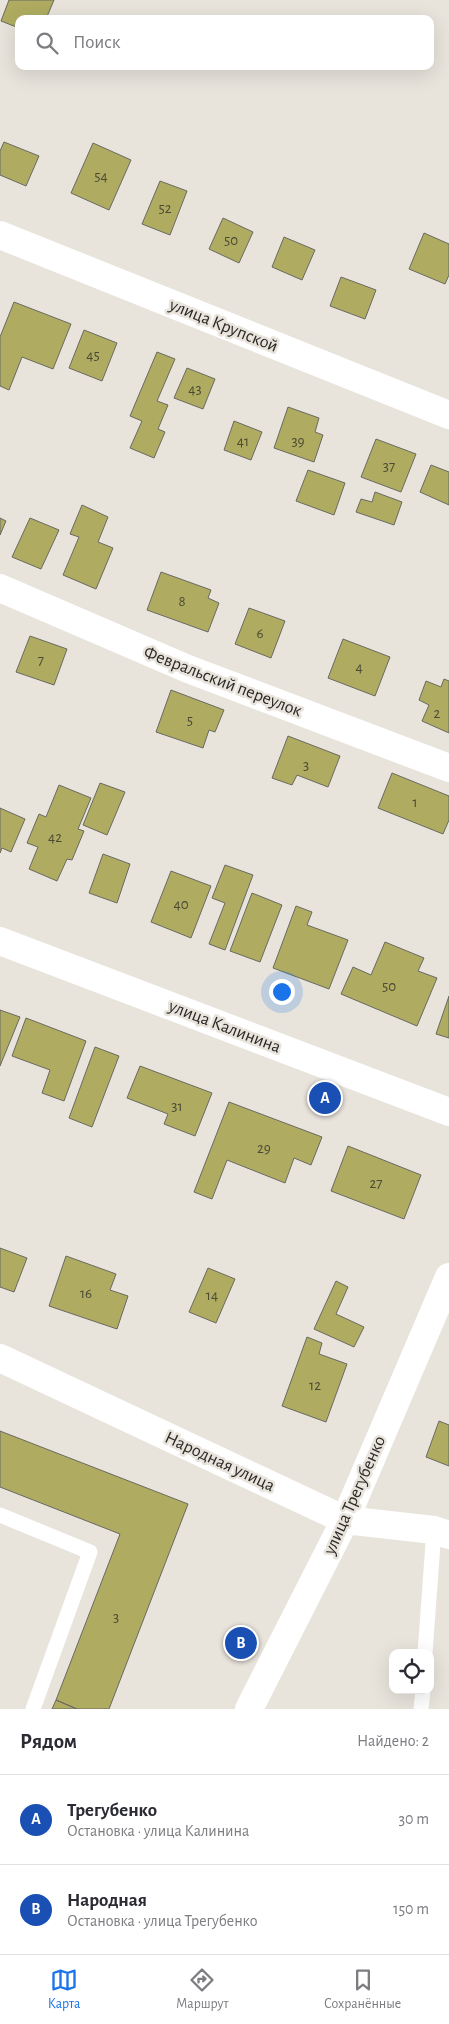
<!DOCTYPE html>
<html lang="ru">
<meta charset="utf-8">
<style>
body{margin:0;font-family:"Alegreya Sans",sans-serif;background:#f2f2f3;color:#2b2b33}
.controls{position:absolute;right:15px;bottom:15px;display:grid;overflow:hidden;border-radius:10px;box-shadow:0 5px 20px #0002}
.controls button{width:45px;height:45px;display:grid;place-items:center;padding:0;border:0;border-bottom:1px solid #e1e1e2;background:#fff;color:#2b2b33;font:25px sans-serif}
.you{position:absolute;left:281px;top:991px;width:18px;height:18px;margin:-12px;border:4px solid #fff;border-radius:50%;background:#1a73e8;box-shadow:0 0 0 8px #1a73e833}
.badge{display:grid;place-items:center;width:32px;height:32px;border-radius:50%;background:#1a73e8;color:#fff;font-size:16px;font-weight:700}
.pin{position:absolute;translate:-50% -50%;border:2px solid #fff;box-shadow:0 1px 5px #0006}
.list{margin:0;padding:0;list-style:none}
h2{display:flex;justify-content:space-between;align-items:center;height:65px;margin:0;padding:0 20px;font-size:21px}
h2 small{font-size:16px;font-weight:400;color:#7c7c81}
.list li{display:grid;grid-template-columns:32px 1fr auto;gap:15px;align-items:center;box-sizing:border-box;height:90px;padding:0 20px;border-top:1px solid #e1e1e2}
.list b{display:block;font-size:19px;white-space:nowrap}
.list p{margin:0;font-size:16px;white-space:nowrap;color:#7c7c81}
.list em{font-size:16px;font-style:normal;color:#7c7c81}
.icon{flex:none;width:28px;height:28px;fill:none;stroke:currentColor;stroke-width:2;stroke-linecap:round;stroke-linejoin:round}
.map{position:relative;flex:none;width:449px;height:1709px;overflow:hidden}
.search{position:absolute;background:#fff;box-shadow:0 5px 20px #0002;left:15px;right:15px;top:15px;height:55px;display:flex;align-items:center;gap:12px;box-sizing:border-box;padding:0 18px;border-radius:10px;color:#7c7c81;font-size:19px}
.sheet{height:245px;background:#fff}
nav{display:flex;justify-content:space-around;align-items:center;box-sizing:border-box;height:70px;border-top:1px solid #e1e1e2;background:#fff;font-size:14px;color:#7c7c81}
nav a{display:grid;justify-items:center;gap:2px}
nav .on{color:#1a73e8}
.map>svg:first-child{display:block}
.building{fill:#afac61;stroke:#696962}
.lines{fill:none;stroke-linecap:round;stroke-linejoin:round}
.lane{stroke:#fff;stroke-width:15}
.street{stroke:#fff;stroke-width:28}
.secondary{stroke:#fff;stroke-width:28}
.labels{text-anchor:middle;stroke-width:5;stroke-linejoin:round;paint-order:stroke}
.number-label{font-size:15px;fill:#4c4a35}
.street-label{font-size:18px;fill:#2b2926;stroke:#e8e4dc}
</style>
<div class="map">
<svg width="449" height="1709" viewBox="0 0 449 1709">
<rect width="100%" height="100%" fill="#e8e4dc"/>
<!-- building -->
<path class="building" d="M9 0H54L46 19H19V28L1 21Z
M4 142 39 156 26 186 0 175V151Z
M93 143 131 160 109 210 71 193Z
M160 181 187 191 170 235 142 224Z
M223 218 253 232 239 263 209 249Z
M424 233 449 244V275L445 284 409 269Z
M284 237 315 250 302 280 272 267Z
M341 277 376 290 365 319 330 306Z
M14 302 71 324 53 369 22 357 9 390 0 386V337Z
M84 330 117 343 102 381 69 368Z
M157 352 175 359 157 401 168 405 158 429 165 432 154 458 130 448 142 421 130 416Z
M187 368 215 379 203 409 174 398Z
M288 407 319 418 315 432 323 435 314 462 274 448Z
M234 421 262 432 251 460 224 450Z
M376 439 416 454 401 492 361 477Z
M431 465 449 472V505L420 492Z
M308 470 345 483 334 515 296 501Z
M375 492 402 502 394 525 356 512 361 499 372 502Z
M82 505 108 517 98 542 113 548 96 589 63 575 79 537 70 534Z
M0 518 6 521 0 535Z
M30 518 59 530 41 569 12 557Z
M161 572 211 590 208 598 219 603 208 632 147 610Z
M249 608 285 621 271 658 235 644Z
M30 636 67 649 54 685 16 672Z
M343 639 390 657 375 696 328 678Z
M444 679 449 681V733L422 721 429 705 419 700 426 681 441 687Z
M171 690 224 710 215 732 209 730 203 748 156 732Z
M288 736 340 756 328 787 297 775 292 785 272 778Z
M392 773 449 796V820L443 834 378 808Z
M100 783 125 792 107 835 83 825Z
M59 785 91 798 78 829 84 831 72 860 67 859 57 881 29 869 38 847 27 843 39 814 46 817Z
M0 808 25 819 11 852 2 848 0 853Z
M103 854 130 864 117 903 89 893Z
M225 865 253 875 225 950 209 944 225 903 212 898Z
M171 871 211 886 191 938 151 922Z
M252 893 282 905 260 962 230 951Z
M296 906 312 912 307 925 348 940 329 989 273 968Z
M385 942 424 958 418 971 437 978 417 1026 341 994 353 967 371 975Z
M449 996V1038L436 1034Z
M0 1010 20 1017 0 1066Z
M26 1018 86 1041 64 1101 42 1093 50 1070 12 1056Z
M95 1047 119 1056 92 1127 69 1118Z
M140 1066 212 1093 195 1136 164 1124 168 1114 127 1098Z
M229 1102 322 1137 311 1165 294 1158 285 1183 227 1160 212 1199 194 1192Z
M348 1146 421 1175 404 1219 331 1191Z
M0 1248 27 1258 14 1292 0 1287Z
M66 1256 116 1274 110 1290 128 1296 117 1329 49 1306Z
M208 1268 235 1279 216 1323 189 1312Z
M336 1281 348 1287 336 1314 364 1327 354 1347 314 1329Z
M307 1337 322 1343 319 1354 347 1364 326 1422 282 1406Z
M439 1421 449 1425V1466L426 1457Z
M0 1431 188 1504 109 1709H77L56 1700 120 1534 0 1487Z
M56 1700 77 1709H52Z"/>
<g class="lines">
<!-- lane -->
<path class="lane" d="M0 1515 90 1552 33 1709
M425 1653 434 1530
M421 1709 423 1690"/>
<!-- street -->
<path class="street" d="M0 235 449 415
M0 588 188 669 449 768
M0 1358 345 1520 434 1530 449 1535
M249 1709 345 1520 449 1277"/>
<!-- secondary -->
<path class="secondary" d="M0 941 449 1112"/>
</g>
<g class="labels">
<!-- number labels -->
<g class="number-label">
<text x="101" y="181">54</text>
<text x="165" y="213">52</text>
<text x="231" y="245">50</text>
<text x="93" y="360">45</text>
<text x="195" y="394">43</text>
<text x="243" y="446">41</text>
<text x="298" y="446">39</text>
<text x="389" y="471">37</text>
<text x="182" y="606">8</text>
<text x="260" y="638">6</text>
<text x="41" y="665">7</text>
<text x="359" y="672">4</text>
<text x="437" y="718">2</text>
<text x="190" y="725">5</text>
<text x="306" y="770">3</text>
<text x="415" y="807">1</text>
<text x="55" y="842">42</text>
<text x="181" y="909">40</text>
<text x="389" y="991">50</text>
<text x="177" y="1111">31</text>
<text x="264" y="1153">29</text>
<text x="376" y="1188">27</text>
<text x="86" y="1298">16</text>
<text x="212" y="1300">14</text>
<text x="315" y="1390">12</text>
<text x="116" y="1622">3</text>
</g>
<!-- street labels -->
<g class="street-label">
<text transform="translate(224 325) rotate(22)" y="6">улица Крупской</text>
<text transform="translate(223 681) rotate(21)" y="6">Февральский переулок</text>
<text transform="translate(225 1026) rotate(21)" y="6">улица Калинина</text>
<text transform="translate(220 1461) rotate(25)" y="6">Народная улица</text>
<text transform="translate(354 1495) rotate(-66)" y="6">улица Трегубенко</text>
</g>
</g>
</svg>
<div class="controls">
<button><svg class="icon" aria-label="locate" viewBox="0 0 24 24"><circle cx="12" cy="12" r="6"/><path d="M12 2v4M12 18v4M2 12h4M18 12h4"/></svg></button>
</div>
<div class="you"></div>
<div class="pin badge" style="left:325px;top:1098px;background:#1a4fb4">A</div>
<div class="pin badge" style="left:241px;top:1643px;background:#1a4fb4">B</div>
<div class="search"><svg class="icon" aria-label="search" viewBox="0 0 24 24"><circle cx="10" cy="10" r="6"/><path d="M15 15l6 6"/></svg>Поиск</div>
</div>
<section class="sheet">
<h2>Рядом<small>Найдено: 2</small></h2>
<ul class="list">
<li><span class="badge" style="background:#1a4fb4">A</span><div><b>Трегубенко</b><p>Остановка · улица Калинина</p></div><em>30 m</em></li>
<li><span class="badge" style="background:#1a4fb4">B</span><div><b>Народная</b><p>Остановка · улица Трегубенко</p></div><em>150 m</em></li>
</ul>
</section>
<nav>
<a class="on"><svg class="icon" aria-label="map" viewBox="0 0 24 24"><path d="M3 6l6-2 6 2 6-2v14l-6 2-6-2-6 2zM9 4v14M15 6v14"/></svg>Карта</a>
<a><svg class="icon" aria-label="directions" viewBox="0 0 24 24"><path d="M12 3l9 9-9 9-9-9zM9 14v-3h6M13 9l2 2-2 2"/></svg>Маршрут</a>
<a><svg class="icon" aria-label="saved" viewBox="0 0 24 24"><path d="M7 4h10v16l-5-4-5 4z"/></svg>Сохранённые</a>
</nav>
